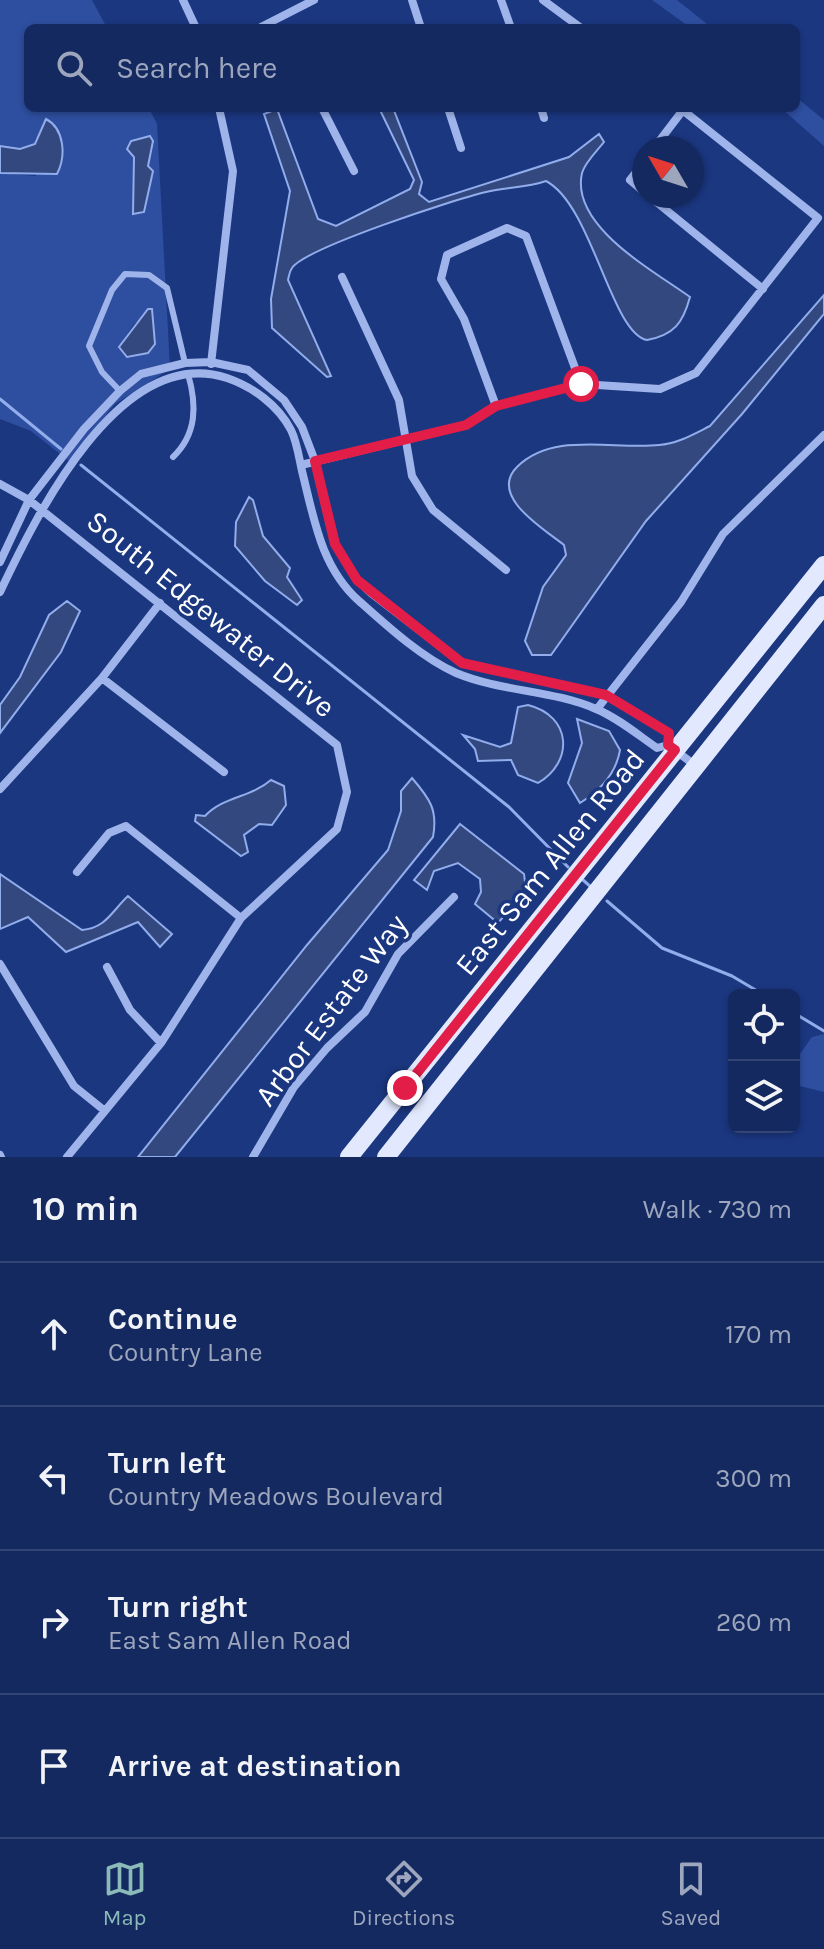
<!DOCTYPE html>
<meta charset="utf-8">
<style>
body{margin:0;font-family:Karla,sans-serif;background:#213569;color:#f1f3f6}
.controls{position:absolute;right:24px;bottom:24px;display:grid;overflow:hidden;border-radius:12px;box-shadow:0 2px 6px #0004}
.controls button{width:72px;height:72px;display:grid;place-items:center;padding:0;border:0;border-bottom:2px solid #334575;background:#142960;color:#f1f3f6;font:40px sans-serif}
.compass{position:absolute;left:632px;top:136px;width:72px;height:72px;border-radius:50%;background:#142960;box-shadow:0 2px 6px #0004;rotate:309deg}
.stop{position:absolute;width:24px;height:24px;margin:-18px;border:6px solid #e11d48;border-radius:50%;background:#fff}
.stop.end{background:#e11d48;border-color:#fff;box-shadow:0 2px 8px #0008}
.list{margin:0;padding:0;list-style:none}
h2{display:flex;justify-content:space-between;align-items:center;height:104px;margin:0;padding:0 32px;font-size:34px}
h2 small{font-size:26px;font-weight:400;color:#9da6bd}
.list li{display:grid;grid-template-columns:52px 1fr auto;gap:24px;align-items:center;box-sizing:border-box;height:144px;padding:0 32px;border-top:2px solid #334575}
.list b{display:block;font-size:30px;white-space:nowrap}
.list p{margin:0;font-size:26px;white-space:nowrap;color:#9da6bd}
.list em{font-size:26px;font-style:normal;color:#9da6bd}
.icon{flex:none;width:44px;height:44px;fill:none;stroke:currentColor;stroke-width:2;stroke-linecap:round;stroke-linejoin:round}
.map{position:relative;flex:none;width:824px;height:1157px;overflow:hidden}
.search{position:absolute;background:#142960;box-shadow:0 2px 6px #0004;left:24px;right:24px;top:24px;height:88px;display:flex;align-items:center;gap:20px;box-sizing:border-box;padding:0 28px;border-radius:12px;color:#9da6bd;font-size:30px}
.sheet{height:680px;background:#142960}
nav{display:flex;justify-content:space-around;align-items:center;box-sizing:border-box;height:112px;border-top:2px solid #334575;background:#142960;font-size:22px;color:#9da6bd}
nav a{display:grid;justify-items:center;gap:4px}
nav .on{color:#8bbbb9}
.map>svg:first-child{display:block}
.green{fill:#2e4e9f;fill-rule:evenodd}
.water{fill:#33487f;stroke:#92adec;stroke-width:2}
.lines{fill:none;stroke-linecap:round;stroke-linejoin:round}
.stream{stroke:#92adec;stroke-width:3}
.service{stroke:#9fb4ea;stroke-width:6}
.minor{stroke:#9fb4ea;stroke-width:8}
.primary{stroke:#e2e9fe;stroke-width:18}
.route{stroke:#e11d48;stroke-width:10}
.labels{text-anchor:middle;stroke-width:7;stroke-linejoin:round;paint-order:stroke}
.street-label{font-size:30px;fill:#fff;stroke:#1b3780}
</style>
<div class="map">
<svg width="824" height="1157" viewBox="0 0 824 1157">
<rect width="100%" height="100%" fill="#1b3780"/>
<!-- green -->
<path class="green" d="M0 0H92L107 28H28V108H149L157 124 170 369 115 404 69 461 31 431 0 419V173L36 176V136L35 144 20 149 0 146ZM153 141 133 214 134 157ZM145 315 155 344 149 352 127 357 119 347 133 325Z
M652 0H677L712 28H691Z
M796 97 824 120V146L781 108H796Z
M824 1034V1092L800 1086 794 1062 812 1037Z"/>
<!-- water -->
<path class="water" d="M379 108H393L422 182 419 194 429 202 569 157 599 134 604 142C597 151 585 162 582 173 570 226 654 271 690 297 683 323 674 335 647 340 611 333 592 205 546 181 526 188 506 187 486 192 456 199 305 248 292 268 289 272 289 276 288 280L331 376 327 377 272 328 271 299 290 191 264 114 277 109 318 219 336 226 410 189 414 180Z
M46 119C65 129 66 157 57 174L0 173V146L20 149 35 144Z
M150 136 153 141 148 166 153 171 144 212 133 214 134 157 127 149 131 141Z
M824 295V314L742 414 646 521 551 655H532L525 641 543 587 566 555 564 545C544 529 488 496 517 467 553 431 614 450 659 445 677 444 694 434 710 426Z
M148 309H152L155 344 148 353 127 357 119 347Z
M249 497 253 500 263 536 290 568 287 577 302 600 297 605 265 581 235 546 236 522Z
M67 601 80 611 61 652 0 733V705L20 677 49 615Z
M528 705C572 716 574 762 538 783L518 775 511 760 478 761 475 749 463 735 500 747 511 743 518 707Z
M577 719 609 731 620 750C616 774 601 790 580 803L568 783 582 743Z
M412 778C430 799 438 810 433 837L175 1157H138L307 945 388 850 401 811V791Z
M271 780 284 786 286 805 272 825 259 824 244 835 248 852 241 856 195 821 196 815 205 816C224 796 250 798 271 780Z
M460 824 524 874 526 890 498 923 475 904 481 892 480 879 458 863 434 871 427 890 414 880Z
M0 874 82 930C106 928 112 911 128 896L172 934 160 947 138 922 66 952 28 917 0 929Z"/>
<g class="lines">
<!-- stream -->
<path class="stream" d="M0 399 61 449
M81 465 509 807 568 867
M583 880 591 887
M607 901 662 948 732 976 764 995
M794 1013 824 1031"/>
<!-- service -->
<path class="service" d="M120 391 102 372 89 346 112 290 125 274 149 275 167 288 185 363
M173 457C197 434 197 405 188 374"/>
<!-- minor -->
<path class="minor" d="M183 0 196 28
M412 0 421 28
M501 0 511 28
M543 0 581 28
M259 28 314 0
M322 108 354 171
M448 108 461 148
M541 108 544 118
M654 148 683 110
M644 162 630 180 644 192
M649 196 763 289
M342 277 399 400 412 476 433 510 506 570
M211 364 233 171 219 108
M496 406 464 319 441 279 447 255 507 228 526 236 581 384
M301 465 466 425 496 406 581 384 660 389 696 373 818 218 680 108
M0 484 29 500 337 745 347 792 337 829 241 918 161 1043 67 1157
M0 562 29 500 84 429 120 391 141 374 185 363 211 362 248 370 284 400 302 427 315 461 335 544 357 580 371 593 462 663 606 695 669 733 668 745
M0 592C36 516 120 343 227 378 253 387 278 405 291 430 297 442 299 458 302 471 314 519 321 567 359 601 387 626 422 658 456 673 502 692 553 690 596 709 618 718 638 735 657 748L668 745 696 766
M102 678 224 772
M597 709 681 602 723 534 824 435
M0 789 102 678 160 603
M77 872 109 833 126 826 241 918
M0 964 74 1086 105 1111
M107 967 130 1010 161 1043
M0 1155 1 1157
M253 1157 294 1087 327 1048 365 1012 398 954 454 897"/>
<!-- primary -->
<path class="primary" d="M349 1157 824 565
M386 1157 824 605"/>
</g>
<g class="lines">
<!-- route -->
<path class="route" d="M405 1088 675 750 668 745 669 733 606 695 462 663 357 580 335 544 315 461 466 425 496 406 581 384"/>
</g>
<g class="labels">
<!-- street labels -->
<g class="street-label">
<text transform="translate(211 614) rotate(39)" y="10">South Edgewater Drive</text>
<text transform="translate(550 862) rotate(-51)" y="10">East Sam Allen Road</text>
<text transform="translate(331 1010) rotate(-53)" y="10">Arbor Estate Way</text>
</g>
</g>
</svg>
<div class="controls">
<button><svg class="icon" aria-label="locate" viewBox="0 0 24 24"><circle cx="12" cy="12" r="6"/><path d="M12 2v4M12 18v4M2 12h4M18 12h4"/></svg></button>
<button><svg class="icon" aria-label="layers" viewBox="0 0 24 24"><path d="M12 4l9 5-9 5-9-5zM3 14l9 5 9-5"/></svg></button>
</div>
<svg class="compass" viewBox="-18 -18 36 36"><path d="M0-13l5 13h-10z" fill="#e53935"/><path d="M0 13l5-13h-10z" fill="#9da6bd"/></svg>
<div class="stop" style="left:581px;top:384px"></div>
<div class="stop end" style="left:405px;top:1088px"></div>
<div class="search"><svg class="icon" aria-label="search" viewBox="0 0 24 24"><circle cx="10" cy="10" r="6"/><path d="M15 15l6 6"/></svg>Search here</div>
</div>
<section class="sheet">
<h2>10 min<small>Walk · 730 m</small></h2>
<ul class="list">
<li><svg class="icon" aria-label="ahead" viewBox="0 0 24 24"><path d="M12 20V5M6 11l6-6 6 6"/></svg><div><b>Continue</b><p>Country Lane</p></div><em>170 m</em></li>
<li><svg class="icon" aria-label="left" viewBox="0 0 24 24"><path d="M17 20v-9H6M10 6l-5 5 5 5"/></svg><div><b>Turn left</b><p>Country Meadows Boulevard</p></div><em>300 m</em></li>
<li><svg class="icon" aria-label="right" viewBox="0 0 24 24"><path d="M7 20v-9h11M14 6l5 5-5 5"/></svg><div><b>Turn right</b><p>East Sam Allen Road</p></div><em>260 m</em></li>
<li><svg class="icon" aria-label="arrive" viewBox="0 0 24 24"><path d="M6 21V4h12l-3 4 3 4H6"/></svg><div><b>Arrive at destination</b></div></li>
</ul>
</section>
<nav>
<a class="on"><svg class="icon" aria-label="map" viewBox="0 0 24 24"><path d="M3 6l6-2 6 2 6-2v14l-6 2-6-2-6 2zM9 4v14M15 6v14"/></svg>Map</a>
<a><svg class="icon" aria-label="directions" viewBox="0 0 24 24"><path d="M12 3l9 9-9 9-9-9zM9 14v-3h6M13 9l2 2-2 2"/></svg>Directions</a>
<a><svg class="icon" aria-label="saved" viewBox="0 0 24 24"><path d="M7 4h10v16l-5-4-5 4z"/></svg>Saved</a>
</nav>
